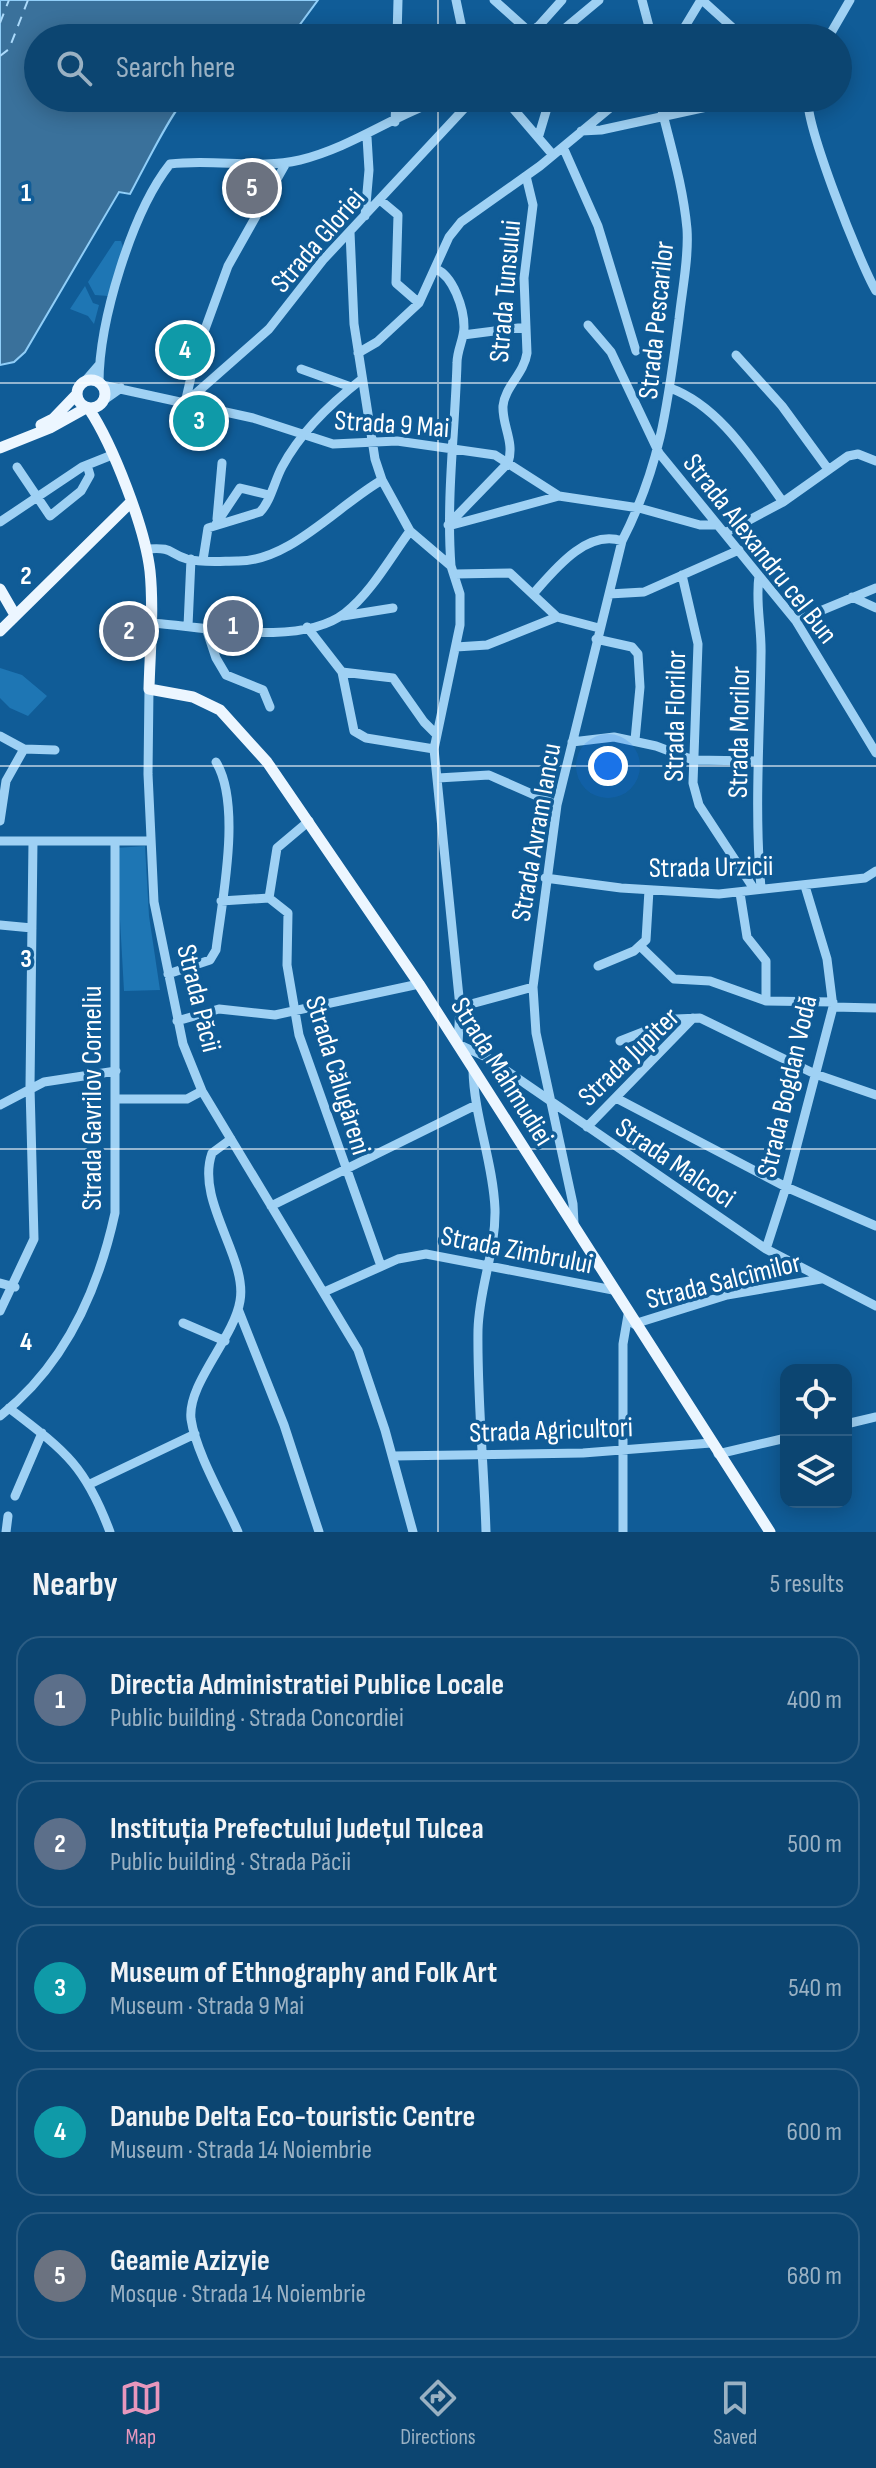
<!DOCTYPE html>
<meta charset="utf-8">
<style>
body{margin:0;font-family:"Sofia Sans Condensed",sans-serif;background:#1a4f79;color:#f1f3f6}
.controls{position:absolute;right:24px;bottom:24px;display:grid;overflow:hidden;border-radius:16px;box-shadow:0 4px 20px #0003}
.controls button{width:72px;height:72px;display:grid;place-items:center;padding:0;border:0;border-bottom:2px solid #2c5d84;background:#0c4571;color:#f1f3f6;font:40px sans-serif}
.you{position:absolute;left:608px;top:766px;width:28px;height:28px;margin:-20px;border:6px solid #fff;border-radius:50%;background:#1a73e8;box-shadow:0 0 0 12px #1a73e833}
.badge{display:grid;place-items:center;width:52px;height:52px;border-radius:50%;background:#e797bd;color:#fff;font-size:26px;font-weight:700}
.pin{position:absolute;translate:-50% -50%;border:4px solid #fff;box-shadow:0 2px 8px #0006}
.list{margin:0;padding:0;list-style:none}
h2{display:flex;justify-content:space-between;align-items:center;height:104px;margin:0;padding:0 32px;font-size:34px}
h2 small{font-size:26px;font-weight:400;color:#9ab1c3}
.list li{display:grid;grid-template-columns:52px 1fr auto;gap:24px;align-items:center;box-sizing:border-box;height:128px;margin:0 16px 16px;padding:0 16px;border:2px solid #2c5d84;border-radius:24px}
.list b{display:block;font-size:30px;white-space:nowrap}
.list p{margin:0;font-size:26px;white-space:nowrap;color:#9ab1c3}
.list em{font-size:26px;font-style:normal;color:#9ab1c3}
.icon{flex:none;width:44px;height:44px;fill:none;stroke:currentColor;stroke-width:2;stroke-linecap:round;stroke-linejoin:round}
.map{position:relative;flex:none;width:876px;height:1532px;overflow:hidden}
.search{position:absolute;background:#0c4571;box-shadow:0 4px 20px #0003;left:24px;right:24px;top:24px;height:88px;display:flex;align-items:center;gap:20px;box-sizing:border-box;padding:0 28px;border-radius:44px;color:#9ab1c3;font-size:30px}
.sheet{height:824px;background:#0c4571}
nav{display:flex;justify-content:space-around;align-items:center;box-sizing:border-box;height:112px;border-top:2px solid #2c5d84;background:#0c4571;font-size:22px;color:#9ab1c3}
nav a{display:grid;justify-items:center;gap:4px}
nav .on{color:#e797bd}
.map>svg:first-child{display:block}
.green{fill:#1e76b4}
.water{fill:#3a719b;stroke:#90cef8;stroke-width:2}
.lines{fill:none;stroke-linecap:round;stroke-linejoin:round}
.ferry{stroke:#abdafb;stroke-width:2;stroke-dasharray:10 8;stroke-linecap:butt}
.minor{stroke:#9fd1f4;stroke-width:9}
.major{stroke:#ecf6ff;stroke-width:11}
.grid{fill:none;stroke:#fff;stroke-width:2;stroke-opacity:0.55}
.labels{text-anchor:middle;stroke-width:7;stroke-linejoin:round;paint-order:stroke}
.street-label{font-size:28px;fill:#fff;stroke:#105c97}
.grid-label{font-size:26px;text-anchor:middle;font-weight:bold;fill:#fff;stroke:#105c97;stroke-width:7;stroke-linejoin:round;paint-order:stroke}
</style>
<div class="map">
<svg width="876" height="1532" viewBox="0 0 876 1532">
<rect width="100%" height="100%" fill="#105c97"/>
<!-- green -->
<path class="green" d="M115 241H121L123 247 108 296 95 295 88 282Z
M85 286 93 303 99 305 94 324 88 316 70 309Z
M0 668 22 675 47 696 28 716 10 708 0 698Z
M145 846 149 916 160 990 124 991 116 848Z"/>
<!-- water -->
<path class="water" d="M0 0H318L290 38H38V98H187C175 104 140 176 130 194L119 192 25 352 14 362 0 365Z"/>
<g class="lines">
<!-- ferry -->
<path class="ferry" d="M0 23 9 0
M0 56 9 49 28 0"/>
<!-- minor -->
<path class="minor" d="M456 0 464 38
M494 0 532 34
M642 0 652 38
M702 0 744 38
M537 27 563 30 599 0
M397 38 398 0
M528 38 562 0
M678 38 701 0
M828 38 850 0
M504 98 553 155
M808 98C805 124 860 264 876 291
M395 122 396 98
M581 131 601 130 748 98
M539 135 550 98
M563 147 598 226 636 351
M380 200 398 215 396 283 419 303
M365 216 369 170 367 137
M350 232 354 324 375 459 382 480 410 531 451 566 460 594V625L434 749 460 1007 458 1044 488 1058 766 1249 876 1306
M436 269C453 276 464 308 464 327 464 339 457 350 457 363 455 431 446 498 451 566
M588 325 611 352 659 453 796 621 876 753
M463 335 526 327
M358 353 377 342 419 303 449 237 461 222 540 166 622 98
M736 355 782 406 828 469
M301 369 351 387
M86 380 99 365
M99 383C99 321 132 212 170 164 213 158 258 170 300 160 356 146 397 112 448 98
M102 385 253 418 333 444 397 441 495 455 559 496
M670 388C720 406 753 461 783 502
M104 400 121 388
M185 403 269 329 323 260 474 98
M185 403 197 351 228 266 286 163
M17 467 50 516 81 491 90 475 87 465
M217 519 222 463
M0 522 82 467 112 455
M216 524 240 488 269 495
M448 525 508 463C515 442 502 426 503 406 505 386 524 374 527 353L524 278 533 205 526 176
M452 525 559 496 639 508 700 525H717
M725 533 783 502 848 456 858 454 876 461
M147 549C175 547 167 553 187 559 202 563 222 561 237 561 289 562 337 506 382 480
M203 560 208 528 260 512C271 501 274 482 282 467 300 433 331 403 362 379
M455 574 510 573 557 617 599 628
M682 575 698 644 693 783 699 805 754 889
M759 576C755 603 762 628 761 655 760 733 754 810 761 888
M534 593C555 569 587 529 622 541
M609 594 644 592 739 550
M852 597 876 608
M343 616 393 608
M796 621 876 588
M150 623C202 626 300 648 345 613 371 593 390 558 410 531
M188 626 191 559
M307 627 342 672 354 731 366 738 434 749
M206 628 216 658 226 675 263 690 270 707
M596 639 632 647 638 654 640 687 635 740
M456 647 487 645 557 617
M342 672 393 678 424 722 437 735
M149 689 148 774 154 902 183 1044 202 1091 358 1350 385 1430 413 1532
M0 736 24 749 55 750
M572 742 614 737 656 746 693 760 757 761
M438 778 489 775 557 805
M0 821 6 781 24 749
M0 841H149
M545 878 621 888 719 894 865 878 876 871
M740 893 747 937 766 961V1001
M269 898 277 848 309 821
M221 901 269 898 288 913 287 965 299 1035 381 1266
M0 925 32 928
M641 947 674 979 710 981 766 1001 833 1002
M598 966 634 951 646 940 649 890
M168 974 210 960 216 950C222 900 242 805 216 762
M460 1007 533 987
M833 1007 876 1008
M177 1021 219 1009 275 1015 419 984
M620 1041 676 1019 700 1018 815 1074 876 1095
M473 1070C474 1117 493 1161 495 1209 496 1251 479 1288 478 1330 477 1397 484 1465 486 1532
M616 1098 786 1187 876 1226
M116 1099H187L202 1091
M0 1105 44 1082 116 1071
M587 1127 693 1018
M231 1139 212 1153C195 1201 248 1258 240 1301 234 1338 187 1384 191 1419 196 1453 224 1500 238 1532
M271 1206 476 1105
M574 1224 573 1204 536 1033 533 987 557 805 622 541C661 465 668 403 679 319 682 290 689 258 687 229 683 184 669 141 659 98
M766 1249 786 1187 833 1007 827 959 805 886
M0 1283 15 1287
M324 1292 398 1259 426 1254 613 1290
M238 1309 284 1425 319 1532
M0 1311 34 1239 30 1087 33 841
M183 1323 225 1341
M634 1324 727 1295 821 1279
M9 1408C65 1451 85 1465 110 1532
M0 1416C64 1366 98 1291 115 1213V842
M846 1424 876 1417
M718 1454 786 1438
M393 1456 583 1453 711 1443
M90 1484 195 1434
M15 1496 42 1433
M6 1532 8 1516
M623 1532V1344L628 1315"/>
<!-- major -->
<path class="major" d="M77 394a14 14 0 1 1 28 0a14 14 0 1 1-28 0Z
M89 409C113 445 145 528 150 571 154 609 150 650 149 689L193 697 220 710 267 762 419 984 770 1532
M41 425 53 419 76 395
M0 448 50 428 86 408
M0 589 15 615
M0 631 130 503"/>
</g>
<!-- grid -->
<path class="grid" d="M438 0V38M438 98V1532M0 383H876M0 766H876M0 1149H876"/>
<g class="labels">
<!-- street labels -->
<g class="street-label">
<text transform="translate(317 240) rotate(-49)" y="10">Strada Gloriei</text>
<text transform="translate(504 291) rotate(-85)" y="10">Strada Tunsului</text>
<text transform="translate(655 320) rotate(-84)" y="10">Strada Pescarilor</text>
<text transform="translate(392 423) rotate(4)" y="10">Strada 9 Mai</text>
<text transform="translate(761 548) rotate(52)" y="10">Strada Alexandru cel Bun</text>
<text transform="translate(674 716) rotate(-89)" y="10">Strada Florilor</text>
<text transform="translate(738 732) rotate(-89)" y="10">Strada Morilor</text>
<text transform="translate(535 832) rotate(-80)" y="10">Strada Avram Iancu</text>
<text transform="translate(711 866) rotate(-1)" y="10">Strada Urzicii</text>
<text transform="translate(200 998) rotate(76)" y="10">Strada Păcii</text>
<text transform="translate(628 1056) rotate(-44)" y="10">Strada Jupiter</text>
<text transform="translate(503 1071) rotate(58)" y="10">Strada Mahmudiei</text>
<text transform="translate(339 1075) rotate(73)" y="10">Strada Călugăreni</text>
<text transform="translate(786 1086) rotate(-77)" y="10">Strada Bogdan Vodă</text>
<text transform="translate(91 1098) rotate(-90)" y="10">Strada Gavrilov Corneliu</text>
<text transform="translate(676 1162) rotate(34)" y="10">Strada Malcoci</text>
<text transform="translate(517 1249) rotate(11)" y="10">Strada Zimbrului</text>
<text transform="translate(723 1280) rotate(-14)" y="10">Strada Salcîmilor</text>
<text transform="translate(551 1429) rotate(-2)" y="10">Strada Agricultori</text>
</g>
</g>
<g class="grid-label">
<text x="26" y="201">1</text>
<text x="26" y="584">2</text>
<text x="26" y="967">3</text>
<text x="26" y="1350">4</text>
</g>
</svg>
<div class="controls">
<button><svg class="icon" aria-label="locate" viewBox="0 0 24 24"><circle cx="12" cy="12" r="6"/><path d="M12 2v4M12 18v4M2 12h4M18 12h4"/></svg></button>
<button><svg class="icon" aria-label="layers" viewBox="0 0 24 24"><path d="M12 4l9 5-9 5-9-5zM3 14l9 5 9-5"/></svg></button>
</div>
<div class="you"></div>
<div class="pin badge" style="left:233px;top:626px;background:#5c6f8a">1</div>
<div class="pin badge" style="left:129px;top:631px;background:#5c6f8a">2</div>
<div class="pin badge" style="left:199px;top:421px;background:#0f9aa8">3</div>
<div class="pin badge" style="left:185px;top:350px;background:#0f9aa8">4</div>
<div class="pin badge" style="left:252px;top:188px;background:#6b7280">5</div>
<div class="search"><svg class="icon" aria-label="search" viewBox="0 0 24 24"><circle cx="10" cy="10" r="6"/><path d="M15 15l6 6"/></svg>Search here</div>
</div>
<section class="sheet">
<h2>Nearby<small>5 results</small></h2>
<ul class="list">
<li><span class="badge" style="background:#5c6f8a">1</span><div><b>Directia Administratiei Publice Locale</b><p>Public building · Strada Concordiei</p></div><em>400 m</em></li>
<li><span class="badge" style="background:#5c6f8a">2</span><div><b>Instituția Prefectului Județul Tulcea</b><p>Public building · Strada Păcii</p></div><em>500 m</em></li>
<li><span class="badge" style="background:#0f9aa8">3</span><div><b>Museum of Ethnography and Folk Art</b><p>Museum · Strada 9 Mai</p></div><em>540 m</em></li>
<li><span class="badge" style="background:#0f9aa8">4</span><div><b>Danube Delta Eco-touristic Centre</b><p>Museum · Strada 14 Noiembrie</p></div><em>600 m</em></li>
<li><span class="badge" style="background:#6b7280">5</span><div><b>Geamie Azizyie</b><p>Mosque · Strada 14 Noiembrie</p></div><em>680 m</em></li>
</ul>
</section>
<nav>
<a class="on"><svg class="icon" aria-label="map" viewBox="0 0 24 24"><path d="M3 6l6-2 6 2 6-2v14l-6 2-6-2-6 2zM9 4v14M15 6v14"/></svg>Map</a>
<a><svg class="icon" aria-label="directions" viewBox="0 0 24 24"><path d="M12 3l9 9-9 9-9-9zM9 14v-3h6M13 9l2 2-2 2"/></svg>Directions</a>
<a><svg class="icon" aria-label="saved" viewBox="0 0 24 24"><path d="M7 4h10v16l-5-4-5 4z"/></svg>Saved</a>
</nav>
